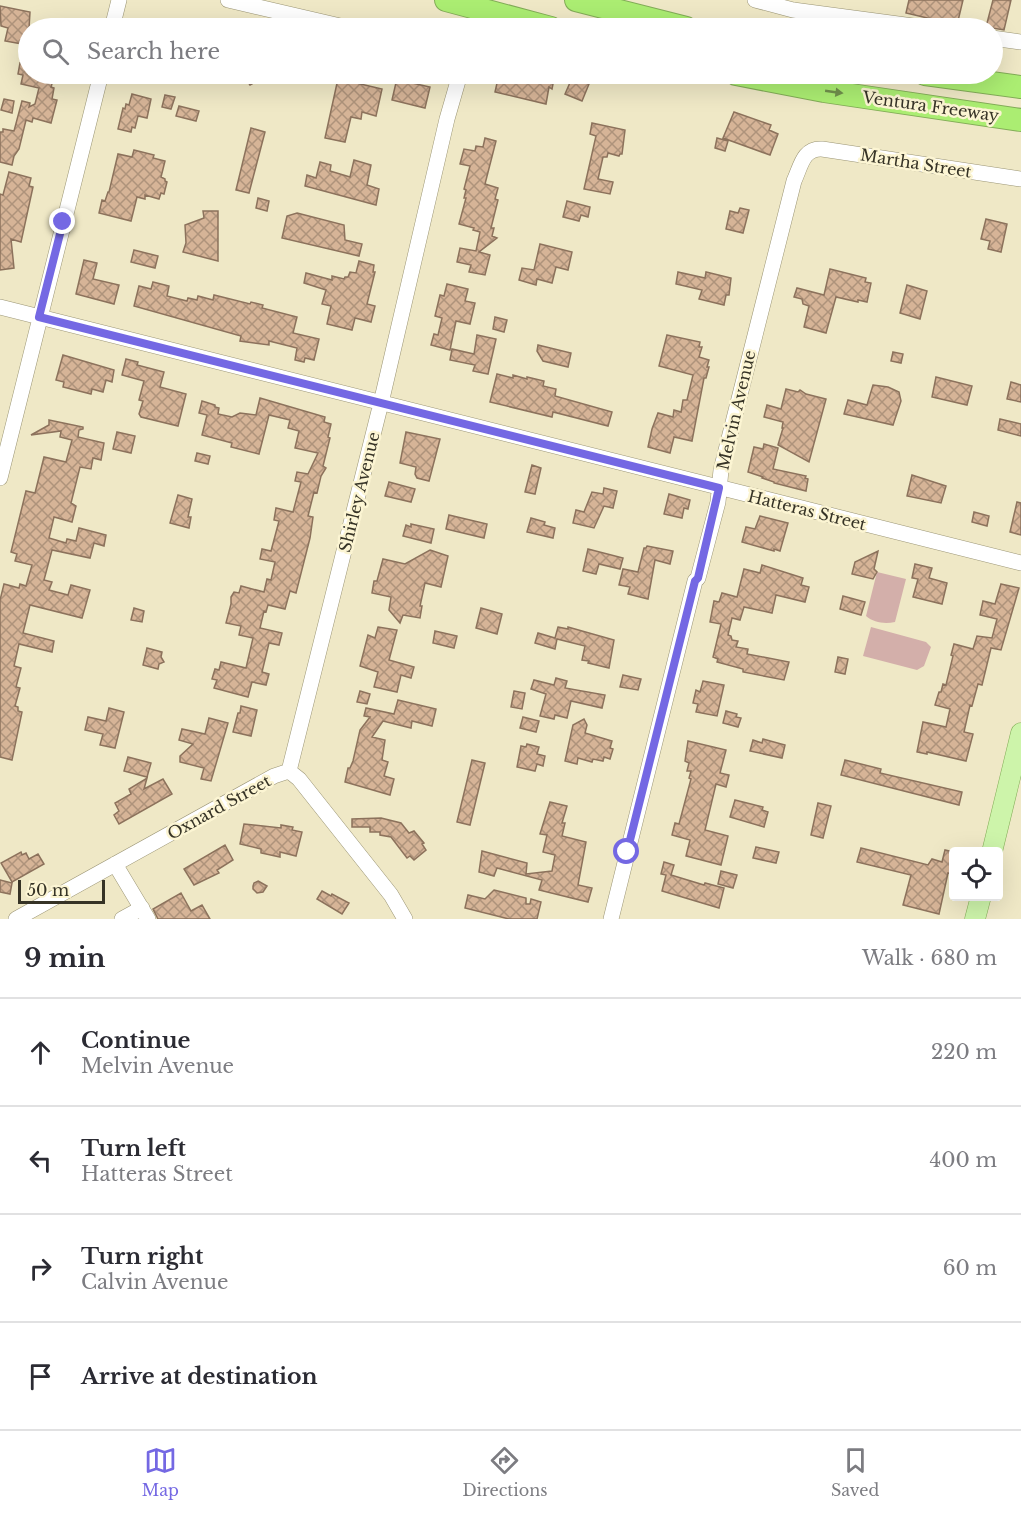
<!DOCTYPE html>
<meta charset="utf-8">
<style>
body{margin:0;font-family:"Libre Baskerville",serif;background:#f7f7f7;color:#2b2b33}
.controls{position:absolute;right:18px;bottom:18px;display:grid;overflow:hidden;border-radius:6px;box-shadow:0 6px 24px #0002}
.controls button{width:54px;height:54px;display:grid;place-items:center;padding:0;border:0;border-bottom:2px solid #e1e1e2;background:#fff;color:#2b2b33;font:30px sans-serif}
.scale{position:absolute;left:18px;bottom:15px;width:87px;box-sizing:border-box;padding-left:6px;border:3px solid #363326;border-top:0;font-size:16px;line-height:21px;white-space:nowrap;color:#363326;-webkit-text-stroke:4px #fcf5d3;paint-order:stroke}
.stop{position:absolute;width:18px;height:18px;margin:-14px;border:4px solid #7468e3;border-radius:50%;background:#fff}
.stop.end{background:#7468e3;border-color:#fff;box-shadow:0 2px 6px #0008}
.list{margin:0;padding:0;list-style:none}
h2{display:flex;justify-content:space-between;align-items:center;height:78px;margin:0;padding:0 24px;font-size:26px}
h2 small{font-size:20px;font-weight:400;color:#7c7c81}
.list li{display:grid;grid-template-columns:39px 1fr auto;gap:18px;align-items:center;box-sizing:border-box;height:108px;padding:0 24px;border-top:2px solid #e1e1e2}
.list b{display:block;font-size:22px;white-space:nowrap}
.list p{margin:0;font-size:20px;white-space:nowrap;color:#7c7c81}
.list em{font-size:20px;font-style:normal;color:#7c7c81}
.icon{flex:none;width:33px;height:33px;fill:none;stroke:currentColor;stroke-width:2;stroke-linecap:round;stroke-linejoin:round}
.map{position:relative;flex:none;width:1021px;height:919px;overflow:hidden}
.search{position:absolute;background:#fff;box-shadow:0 6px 24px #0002;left:18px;right:18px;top:18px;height:66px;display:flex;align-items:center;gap:15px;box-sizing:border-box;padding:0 21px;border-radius:33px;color:#7c7c81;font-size:22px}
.sheet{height:510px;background:#fff}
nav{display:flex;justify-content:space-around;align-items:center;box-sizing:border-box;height:84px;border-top:2px solid #e1e1e2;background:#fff;font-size:16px;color:#7c7c81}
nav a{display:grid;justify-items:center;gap:3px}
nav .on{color:#7468e3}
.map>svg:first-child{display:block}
.pitch{fill:#d3afaa}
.building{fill:url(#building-cross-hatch);stroke:#8c725c;stroke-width:1.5}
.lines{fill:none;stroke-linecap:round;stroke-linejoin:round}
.minor-casing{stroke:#9b9575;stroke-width:16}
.major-casing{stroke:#82ac57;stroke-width:21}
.highway-casing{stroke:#82ac57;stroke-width:24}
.minor{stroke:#fff;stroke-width:15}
.major{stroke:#cdf4aa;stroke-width:20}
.highway{stroke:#abed72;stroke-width:22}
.oneway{fill:#70904c}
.route{stroke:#7468e3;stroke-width:8}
.labels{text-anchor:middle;stroke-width:5;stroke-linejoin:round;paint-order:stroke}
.street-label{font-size:16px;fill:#363326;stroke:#fcf5d3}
</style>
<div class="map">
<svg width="1021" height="919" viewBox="0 0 1021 919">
<defs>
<pattern id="building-cross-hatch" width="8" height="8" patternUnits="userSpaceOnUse" patternTransform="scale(1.5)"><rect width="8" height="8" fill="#d6b497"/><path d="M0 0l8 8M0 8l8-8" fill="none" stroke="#ae937b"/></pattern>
</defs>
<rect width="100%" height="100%" fill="#efe8c6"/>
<!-- pitch -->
<path class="pitch" d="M877 572 906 579 895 622C885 624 874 623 866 616Z
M871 627 926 642 931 647 924 666 917 670 863 656Z"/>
<!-- building -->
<path class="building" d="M909 0H963L957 25 906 13Z
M993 0H1011L1004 30 986 27Z
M0 6 30 12 28 45 5 41 8 28 1 26Z
M20 63 28 65V74H55L51 87 54 88 52 99 57 100 51 123 33 118 32 122 26 120 19 149 14 156 12 165 0 162V132H3V129L14 131 22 101 30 103 29 107 35 104 39 88 21 84 23 75 18 74Z
M227 74H269L250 85 248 82 226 75Z
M288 74H316L314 83 287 77Z
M339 74 354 75 352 82 382 89 376 116 362 112 361 119 351 117 345 142 325 138Z
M398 74H415L412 83 430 87 425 108 392 100Z
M503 74H555L552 89 549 87 546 104 495 92 497 83 501 82Z
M572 78 589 84 582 101 565 94Z
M132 94 151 99 147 118 138 116 135 128 132 127 131 132 118 129 123 108 125 109 126 104 129 105Z
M165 95 175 97 171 109 162 107Z
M4 99 14 101 12 113 1 110Z
M179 106 199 111 196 121 176 116Z
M734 112 771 125 769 130 778 134 770 155 723 138Z
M592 123 625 130 622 154H620L619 156 608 153 607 157H603L598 179 613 182 610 194 584 189 596 136 590 134Z
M251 128 265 132 249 193 236 190Z
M485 138 496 141 485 184 498 188 495 199 498 200 491 228H494L492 236 497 238 479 252 490 255 485 275 469 272 471 265 457 262 460 248 476 251 480 232 473 230 474 228 459 224 466 198H464L466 190 464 189 470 166 460 164 464 149 475 151 476 146 483 147Z
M717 138 728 141 725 151 715 148Z
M134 150 154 155 153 158 165 161 161 177 165 179V181L167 182 164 194 161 193 159 199 145 195V199L137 197 131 221 99 213 102 200 105 201 108 192H109L118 154 132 157Z
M354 160 371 165 367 185 379 189 376 205 305 186 307 175 316 178 320 162 331 165 330 171 350 177Z
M9 172 31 178 29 186 33 187 21 242 11 239 14 268 0 270V194L3 195Z
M258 198 269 201 267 211 256 208Z
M567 201 590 207 588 217 581 215 579 221 563 217Z
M740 208 749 210 743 233 726 229 730 211 738 213Z
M203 211H218V261L183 252 186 243 185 225 204 218Z
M297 213 344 225 345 240 362 244 359 256 282 238 287 216Z
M986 219 1007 224 1001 252 988 249 990 241 981 239Z
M540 244 572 252 568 270 556 267 552 283 537 279 536 285 519 280 522 268 534 270Z
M134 250 158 256 155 268 131 262Z
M84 260 97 263 93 279 119 285 114 304 76 294Z
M359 261 374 265 373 272H375L367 304 375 306 371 322 355 318 352 330 327 324 331 306 322 304 326 290 304 283 306 273 332 280V276L344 279 345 277H348L350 272 356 273Z
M830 269 866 278 865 282 871 283 867 302 858 300V302L836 297 826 333 804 327 809 306 803 304 802 299 794 297 797 288 824 295Z
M678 272 705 278 706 272 731 278 729 295H726L724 305 699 299 702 290 676 284Z
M153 282 169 286 167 296 187 301 188 298 197 300 198 296 213 300 214 295 250 304 251 302 263 305 262 308 297 317 293 333 319 339 314 360 305 358 304 362 295 360 297 348 269 341V345L240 341 241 336 134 306 139 286 151 289Z
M447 284 468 289 465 301 475 303 470 324 456 321 450 350 431 345 434 334 438 335 442 318 435 316 440 295 444 296Z
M907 285 927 291 920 319 900 313Z
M495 317 507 320 504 332 493 329Z
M477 335 496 339 488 374 473 371 475 365 450 360 452 349 474 354Z
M667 335 700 342 699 347H702L699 357 709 360 707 367H709L706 378H704L692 441 674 437 670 453 648 447 652 429 658 413 673 417 674 410 681 412 683 400H687L693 375 659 366Z
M538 345 571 353 568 367 543 361 537 351Z
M893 352 903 354 901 363 891 361Z
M63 355 114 370 112 382 106 380 103 392 92 389 91 394 63 387 64 382 56 380Z
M126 359 138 362 137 365 164 372 160 387 186 394 178 426 141 417 139 414 143 401 139 400 144 381 122 375Z
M497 374 513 378V375L527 379V377L544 381 543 386 556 389 555 396 612 412 608 426 553 412 552 417 490 402Z
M936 377 972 386 967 405 932 397Z
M1011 382 1021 385V402L1007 399Z
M873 385 888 387 899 392 901 401 893 425 844 414 848 400 867 405Z
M786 389 798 392 800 390 806 394 826 399 809 462 778 445 783 428H782L783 422 764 417 767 405 781 409Z
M260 398 325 417 324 422 331 424 328 437 330 438 323 466 326 468 321 476 317 493 314 492 308 516 313 517 310 538 296 593 290 591 285 609 268 605 266 612 264 611 260 628 282 633 279 645 269 643 262 672 269 674 266 685 252 682 248 697 214 688 217 680 212 679 215 669 219 670 221 662 246 668 253 638 239 635 241 626 226 623 231 604V597L234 592 239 593 241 586 264 592 267 579 271 580 275 562 260 559 262 549 271 551 279 521 274 520 276 508 293 512 301 482 295 481 297 472 308 474 318 453 295 448 299 431 288 428 290 420 269 415 259 454 231 447 232 443 202 435 207 415 199 413 202 401 215 405V407L219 408 218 414 232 417 240 413 256 415Z
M1000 419 1021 424V436L998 430Z
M49 420 83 427V429L79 430 78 437 104 443 101 460 93 458 91 469 80 467 71 503 76 506 72 522 54 517 49 538 66 543 67 539 76 541 79 528 106 535 104 546 94 543 90 558 52 550 44 580 52 582 49 590 68 595 71 585 90 590 82 618 30 605 23 633 54 641 52 652 19 644 14 666 21 668 16 687 20 688 15 706 18 707V711L22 712 12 760 0 757V600L4 584 19 588 20 584 26 586 32 565 15 561 17 554 11 552 26 491 35 493 44 457 66 462 72 440 60 437 61 431 31 435 49 425Z
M117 432 135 436 131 453 113 449Z
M406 432 440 439 429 481 417 478 415 474 416 467 400 463Z
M764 444 778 448 773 469 806 476 805 478 808 479 806 491 774 483V482L762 478 763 477 748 472 754 447 763 449Z
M197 453 210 456 208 464 195 461Z
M532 465 541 468 535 494 525 492Z
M912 475 946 486 941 503 907 496Z
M389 482 415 489 411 502 385 496Z
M604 488 617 491 613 508 604 506 594 528 573 523 576 510 584 512 592 492 603 494Z
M669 494 690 500 688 509 684 508 682 518 664 514Z
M178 495 192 499 188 517H191L189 528 170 523Z
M1017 502 1021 503V535L1010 532Z
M974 512 989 516 987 526 972 522Z
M449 515 487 524 484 538 446 529Z
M760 516 788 523 780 551 774 549V551L742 542 746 527 755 529Z
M531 518 545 522 544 525 555 528 553 538 527 532Z
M411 524 434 529 431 543 403 536 406 525 411 527Z
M647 546 673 551 670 564 655 560 648 599 628 594 630 587 619 585 623 569 638 572 644 548H646Z
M588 549 623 558 620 569 599 564 596 574 583 571Z
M430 550 448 556 441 587 425 583 420 606H422L420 618 403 615 400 623 389 610 391 597 372 593 374 581H377L383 559 405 564Z
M878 551 874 569 877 572 873 579 852 574 855 562Z
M915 564 932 568 929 578 947 583 942 604 913 597 918 579 912 578Z
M762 565 803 578 801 585 809 587 805 602 776 595 772 613 744 607 740 620 732 618 728 635 731 636 732 640 738 641 736 647 748 649 747 654 789 662 784 680 743 672V669L717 662 718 659 713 657 721 624 710 622 714 601 719 602 722 593 737 597 744 569 760 573Z
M1001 584 1019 588 1001 650 991 648 982 685 978 684 972 706 970 705 964 732 973 734 966 761 927 752V754L917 752 923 722 946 727 950 709 935 705 939 692H941L943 684 946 685 953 656 951 655 954 644 973 649 977 636 992 638 997 619 980 615 983 601 995 604Z
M843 596 865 602 861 615 840 609Z
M134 608 144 611 142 622 131 620Z
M481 608 502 614 497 634 476 628Z
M378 627 397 630 389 660 414 667 411 678 401 675 397 692 374 687 378 672 360 666 368 635 375 638Z
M558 627 568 629V627L614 640 609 668 588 663 589 661 582 660 585 646 557 639 555 649 535 643 538 633 555 638Z
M435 631 457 636 454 648 433 643Z
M147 648 162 652 161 657 164 662 159 664 158 669 143 665Z
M838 657 848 659 845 674 835 672Z
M623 675 641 679 638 690 620 687Z
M556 678 567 681 565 688 605 695 602 708 571 701 567 718 555 715 554 719 540 716 546 694 531 689 534 680 554 685Z
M703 681 724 685 717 716 696 712 698 704 693 703 696 690 700 692Z
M360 691 370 694 367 704 357 702Z
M514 691 525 693 522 709 511 707Z
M398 700 436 709 432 726 412 721 411 728 383 721 372 737 385 740 382 760 388 762 384 776 394 779 390 795 345 782 348 768H350L353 761 360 730 370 717 364 716 366 708 394 714Z
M241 706 257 710 251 736 233 732 238 713H240Z
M109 708 124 712 115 748 100 745 103 734 85 730 88 717 106 721Z
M726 711 737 714 736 717 741 718 738 727 723 723Z
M523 717 539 721 536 732 520 728Z
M209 718 228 723 211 781 201 779 204 768 180 762V756L193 744 179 740 182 729 205 734Z
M584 719 587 725 585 733 612 741 610 748 613 749 610 759 604 757 603 761 593 759 592 762 578 758 577 764 565 761 573 725Z
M763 739 785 745 782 758 750 751 753 740 762 743Z
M688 741 726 750 720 773 729 775 726 787 716 784 705 830 728 836 721 865 686 856 690 840 672 835 675 823 679 824 691 779 689 778 691 771H687L689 763 685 761Z
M527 744 539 747 537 754 545 756 543 766 537 764 535 771 517 767 521 746 526 747Z
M128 757 151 763 147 777 124 771Z
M472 760 485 763 470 825 457 822Z
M845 760 881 769 880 773 962 792 959 805 841 775Z
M147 778 144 789 163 779 172 794 119 824 114 815 119 811 115 803 131 794 129 789Z
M735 800 763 807 762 810 768 812 764 827 730 817Z
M550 802 567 806 562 823H565L562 836 586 842 578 885 592 888 588 902 539 890 542 880 497 868 494 876 479 872 482 851 527 863 526 874 552 871 555 855 543 852 547 835 540 834Z
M818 803 831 806 823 838 811 835Z
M381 818 401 823 409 833 414 831 424 843 422 844 426 850 414 860 410 856 407 858 391 837 380 835V832H370V827H352V819Z
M244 824 281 828V825L293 827 292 830 302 832 296 856 280 852V857L261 853V849L240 844Z
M225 845 233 860 217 870 219 873 194 885 184 869Z
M756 847 779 852 776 863 753 858Z
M861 848 928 865 932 859 942 862 945 850 954 852V868L952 874 948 873 939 914 903 905 911 875 857 862Z
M21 852 22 855 26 853 29 859 38 854 44 864 12 882 1 863Z
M664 862 674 865 671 875 704 885 705 883 724 888 719 908 662 891 666 875 661 874Z
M721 871 737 875 733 888 718 884Z
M0 880 12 883 10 894 0 892Z
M258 881 267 886 263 892 257 893 253 889V886L254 883Z
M494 890 526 898V904H530L531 899 541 902 537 919H509L465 908 468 895 485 899Z
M322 891 331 896 332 894 349 903 342 914 317 899Z
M181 893 191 911 202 905 210 919H158L153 909Z"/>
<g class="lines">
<defs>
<path id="minor" d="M228 0 349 28
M755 0 793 10 928 28
M112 28 119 0
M992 38 1021 42
M0 307 1021 563
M0 478 101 74
M289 771 381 403 447 119 460 74
M289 771 299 779 391 895 405 919
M115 864 148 919
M16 919 274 776 289 771
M122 919 142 908
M611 919 695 581 698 578 718 502 721 470 794 181C801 166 803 148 822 149L1021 179"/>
<path id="major" d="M992 852 1021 733
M975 919 981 896"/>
<path id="highway" d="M446 0 551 28
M576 0 686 28
M736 74 824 91 1021 120
M925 74 1021 87"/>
</defs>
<!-- minor casing -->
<use href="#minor" class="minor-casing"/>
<!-- major casing -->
<use href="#major" class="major-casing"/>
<!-- highway casing -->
<use href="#highway" class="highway-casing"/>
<!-- minor -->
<use href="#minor" class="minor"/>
<!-- major -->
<use href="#major" class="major"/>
<!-- highway -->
<use href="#highway" class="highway"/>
</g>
<!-- one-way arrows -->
<defs><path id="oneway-solid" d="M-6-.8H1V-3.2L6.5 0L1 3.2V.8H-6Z" transform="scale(1.5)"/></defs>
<use class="oneway" href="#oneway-solid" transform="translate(834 92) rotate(8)"/>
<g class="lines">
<!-- route -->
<path class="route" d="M63 222 39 317 719 488 698 578 695 581 627 852"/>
</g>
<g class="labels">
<!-- street labels -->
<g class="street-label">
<text transform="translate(931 106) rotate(8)" y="6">Ventura Freeway</text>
<text transform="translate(916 163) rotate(9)" y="6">Martha Street</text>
<text transform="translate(736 410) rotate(-77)" y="6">Melvin Avenue</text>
<text transform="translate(359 492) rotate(-76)" y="6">Shirley Avenue</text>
<text transform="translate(807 510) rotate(14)" y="6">Hatteras Street</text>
<text transform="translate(219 807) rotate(-29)" y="6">Oxnard Street</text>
</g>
</g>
</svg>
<div class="controls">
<button><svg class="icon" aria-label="locate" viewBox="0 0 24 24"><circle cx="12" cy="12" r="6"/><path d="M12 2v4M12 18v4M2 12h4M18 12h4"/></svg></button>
</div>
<div class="scale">50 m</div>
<div class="stop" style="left:627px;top:852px"></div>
<div class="stop end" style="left:63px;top:222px"></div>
<div class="search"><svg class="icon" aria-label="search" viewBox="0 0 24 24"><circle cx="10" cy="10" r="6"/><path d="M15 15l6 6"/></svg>Search here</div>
</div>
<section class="sheet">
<h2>9 min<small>Walk · 680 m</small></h2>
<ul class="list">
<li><svg class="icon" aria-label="ahead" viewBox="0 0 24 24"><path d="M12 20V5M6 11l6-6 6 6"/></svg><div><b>Continue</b><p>Melvin Avenue</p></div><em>220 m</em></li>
<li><svg class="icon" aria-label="left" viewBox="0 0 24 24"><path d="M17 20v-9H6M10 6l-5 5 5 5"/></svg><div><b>Turn left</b><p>Hatteras Street</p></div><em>400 m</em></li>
<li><svg class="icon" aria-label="right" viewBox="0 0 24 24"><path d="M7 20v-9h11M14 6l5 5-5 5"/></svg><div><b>Turn right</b><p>Calvin Avenue</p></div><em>60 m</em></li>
<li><svg class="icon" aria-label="arrive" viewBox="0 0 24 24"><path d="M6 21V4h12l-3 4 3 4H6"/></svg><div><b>Arrive at destination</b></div></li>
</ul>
</section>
<nav>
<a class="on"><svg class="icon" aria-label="map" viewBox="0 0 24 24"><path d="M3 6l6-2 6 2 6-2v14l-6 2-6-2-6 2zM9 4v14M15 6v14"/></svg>Map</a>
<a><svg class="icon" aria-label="directions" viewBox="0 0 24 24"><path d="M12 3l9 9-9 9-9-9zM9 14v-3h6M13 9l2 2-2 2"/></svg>Directions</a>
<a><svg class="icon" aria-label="saved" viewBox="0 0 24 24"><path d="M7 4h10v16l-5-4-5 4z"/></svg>Saved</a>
</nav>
